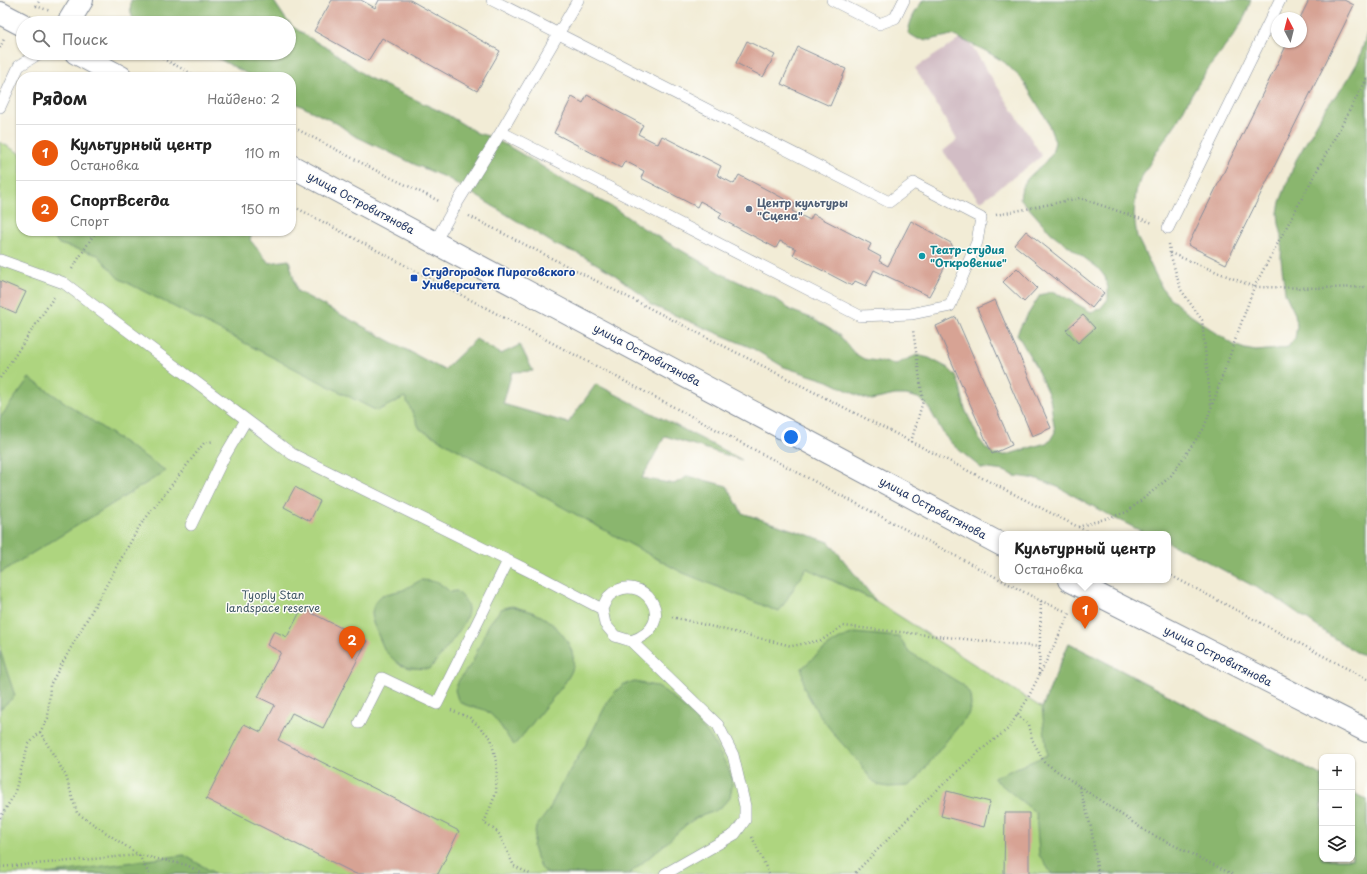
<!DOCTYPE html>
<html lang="ru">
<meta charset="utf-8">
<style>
body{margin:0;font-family:"Playpen Sans",sans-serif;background:#f2f2f2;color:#222}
.controls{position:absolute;right:12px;bottom:12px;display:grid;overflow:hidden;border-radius:8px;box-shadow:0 1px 3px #0004}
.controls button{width:36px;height:36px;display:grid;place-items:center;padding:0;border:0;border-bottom:1px solid #e0e0e0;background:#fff;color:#222;font:20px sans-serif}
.compass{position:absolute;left:1271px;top:12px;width:36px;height:36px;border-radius:50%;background:#fff;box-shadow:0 1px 3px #0004;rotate:353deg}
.you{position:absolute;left:791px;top:437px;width:14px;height:14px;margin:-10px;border:3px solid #fff;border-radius:50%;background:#1a73e8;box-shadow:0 0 0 6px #1a73e833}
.badge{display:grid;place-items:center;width:26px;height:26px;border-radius:50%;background:#ea580c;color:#fff;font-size:13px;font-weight:700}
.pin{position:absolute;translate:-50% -33px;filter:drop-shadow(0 1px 2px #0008)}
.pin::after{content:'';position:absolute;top:21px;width:14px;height:12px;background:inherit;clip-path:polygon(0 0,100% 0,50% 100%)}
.popup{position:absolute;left:999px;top:531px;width:172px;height:52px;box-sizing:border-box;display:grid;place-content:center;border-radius:8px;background:#fff;filter:drop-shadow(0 1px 3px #0005);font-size:13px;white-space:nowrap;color:#767676}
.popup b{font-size:15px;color:#222}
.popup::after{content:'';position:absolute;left:50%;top:100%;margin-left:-8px;border:8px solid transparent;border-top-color:#fff}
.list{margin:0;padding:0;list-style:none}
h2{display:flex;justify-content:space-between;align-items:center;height:52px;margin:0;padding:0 16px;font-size:17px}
h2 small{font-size:13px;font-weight:400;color:#767676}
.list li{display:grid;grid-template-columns:26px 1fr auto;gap:12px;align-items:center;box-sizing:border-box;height:56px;padding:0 16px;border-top:1px solid #e0e0e0}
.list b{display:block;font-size:15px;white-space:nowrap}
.list p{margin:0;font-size:13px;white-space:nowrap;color:#767676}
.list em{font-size:13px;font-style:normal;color:#767676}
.icon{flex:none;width:22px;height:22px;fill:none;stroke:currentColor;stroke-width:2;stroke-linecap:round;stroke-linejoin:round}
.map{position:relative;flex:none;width:1367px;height:874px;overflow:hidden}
.search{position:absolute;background:#fff;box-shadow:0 1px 3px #0004;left:16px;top:16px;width:280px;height:44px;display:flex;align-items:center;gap:10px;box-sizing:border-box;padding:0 14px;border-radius:22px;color:#767676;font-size:15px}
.panel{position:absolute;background:#fff;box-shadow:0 1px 3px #0004;left:16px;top:72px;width:280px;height:164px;border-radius:16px}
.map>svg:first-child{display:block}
.industrial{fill:#d2bdc5}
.green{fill:#aed57f;stroke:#64826e}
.forest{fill:#8ab66e;stroke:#527266}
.building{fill:#d7a394}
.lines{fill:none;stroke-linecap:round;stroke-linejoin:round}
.service-casing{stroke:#868e9a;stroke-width:12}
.tertiary-casing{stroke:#868e9a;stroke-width:24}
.secondary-casing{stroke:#868e9a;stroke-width:24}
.path{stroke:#868e9a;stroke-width:2.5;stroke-dasharray:1 3;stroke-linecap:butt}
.service{stroke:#fff;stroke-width:11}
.tertiary{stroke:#fff;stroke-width:22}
.secondary{stroke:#fff;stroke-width:22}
.service-dot{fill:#5c6f8a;stroke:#fdfcf7;stroke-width:1.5}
.culture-dot{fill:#0f9aa8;stroke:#fdfcf7;stroke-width:1.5}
.transit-dot{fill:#1a4fb4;stroke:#fdfcf7;stroke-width:1.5}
.labels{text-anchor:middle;stroke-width:3;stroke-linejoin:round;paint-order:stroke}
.street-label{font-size:11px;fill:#1b2f5e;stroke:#fdfcf7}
.service-label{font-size:11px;font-weight:bold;fill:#4e5e75;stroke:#fdfcf7;text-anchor:start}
.culture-label{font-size:11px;font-weight:bold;fill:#0d838f;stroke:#fdfcf7;text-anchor:start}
.transit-label{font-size:11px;font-weight:bold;fill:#164399;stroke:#fdfcf7;text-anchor:start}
.park-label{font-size:11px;fill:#405866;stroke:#fdfcf7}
</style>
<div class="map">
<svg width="1367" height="874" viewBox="0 0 1367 874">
<rect width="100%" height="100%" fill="#fdfcf7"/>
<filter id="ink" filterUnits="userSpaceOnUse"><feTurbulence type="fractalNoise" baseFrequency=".025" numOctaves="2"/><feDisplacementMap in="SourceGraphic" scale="8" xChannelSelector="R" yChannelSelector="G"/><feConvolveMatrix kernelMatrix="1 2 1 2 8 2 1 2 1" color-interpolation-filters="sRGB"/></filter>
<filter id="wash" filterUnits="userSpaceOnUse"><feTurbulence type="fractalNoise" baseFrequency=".012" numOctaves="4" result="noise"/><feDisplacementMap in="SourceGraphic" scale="16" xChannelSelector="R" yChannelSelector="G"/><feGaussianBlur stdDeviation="0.9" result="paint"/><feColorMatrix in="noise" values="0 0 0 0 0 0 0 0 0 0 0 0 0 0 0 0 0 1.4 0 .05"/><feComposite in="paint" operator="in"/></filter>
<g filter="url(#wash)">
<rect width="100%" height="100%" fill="#f2ecd6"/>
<!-- industrial -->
<path class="industrial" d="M965 36 1042 156 980 202 943 151 957 140 915 68Z"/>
<!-- green -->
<path class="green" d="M0 142 21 154V231H164L800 577 806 568 876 601 1042 708 1069 643 1322 776V859H1352V792L1367 800V874H0Z"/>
<!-- forest -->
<path class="forest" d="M131 0H273L285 18 293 27 321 45 331 50 367 77 448 115 477 133 488 136 508 146 537 163 566 182 614 208 643 228 722 274 771 297 782 303 790 310 811 318 830 329 840 336 854 353 864 359 896 364 917 355 929 358 948 368 956 376 960 386 965 409 979 439 986 448 995 455H1006L1049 442 1055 432 1050 398 1035 365 1017 334 1022 324 1040 295 1051 292 1061 295 1091 312 1101 308 1108 299V288L1105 277 1098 268 1051 233 1020 198 1022 187 1028 178 1045 162 1052 153 1055 142 1047 120 1022 79 1004 62 984 50 952 35 930 40 918 39 908 33C911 16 915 13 923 0H1251L1246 14 1235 34 1207 70 1188 101 1177 122 1157 151 1140 180 1136 192 1134 215 1137 237 1162 288 1169 297 1186 312 1234 345 1245 349 1256 351 1278 349 1288 347 1295 338 1297 326 1295 314 1285 293 1281 259 1282 236 1279 224 1278 213 1280 202 1296 160 1308 139 1325 109 1347 81 1359 60 1367 33V656L1356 652 1335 639 1276 598 1191 553 1168 543V534H1147L1125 523 1114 518 1060 488 1038 479 1015 476 1004 471 981 468 953 445 945 436 927 405 918 398 906 395H895L872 400 861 397 828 381 784 367 752 348 651 305 642 295 611 272 579 254 556 245 449 179 416 165 353 135 338 124 291 101V77H253L208 53H289V23H136C130 16 130 9 131 0Z
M50 231H252L250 240 269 263 289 260 297 291 444 370 476 339 501 354 520 345 533 371 512 372 503 404 568 423 596 384 742 460 665 436 642 478 674 484 688 476 727 486 742 513 829 542 876 601 806 568 779 612 681 572 420 429 405 397 377 411 118 278 98 255 59 244Z
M29 378 166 471 0 573V418Z
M421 580C435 581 440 582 450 592L457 591C462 596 468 602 468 609 469 624 439 656 430 669L409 668 400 665 392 658 385 651 373 623 372 612 375 602 382 595 403 590Z
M512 606C521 609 532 611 541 616 557 625 577 647 573 667 569 682 550 700 541 712 532 723 524 735 514 745 505 735 499 720 488 712 481 707 473 708 466 705 463 704 461 702 458 700L455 690 459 680 472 663 489 624 501 609Z
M855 633 899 637 908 651 963 685 970 694 971 705 968 715 948 739 916 780 908 786 888 787 878 785 870 778 859 762 838 739 819 715 804 688 802 668C818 654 835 638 855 633Z
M1069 643 1322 776V859H1352V792L1367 800V874H1052L1039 855 1036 813 993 778 1047 755 1042 708Z
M0 650 15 696 0 709Z
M635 682 656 686 666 692 690 713 711 738 727 766 731 775 732 786 730 797 723 805 715 811 696 818 687 824 664 845 629 874H548L540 867 536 857 533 847 536 827 549 810 562 783 585 746 609 699 616 691 624 684Z
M184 855 216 874H47Z"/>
<g id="blocks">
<!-- building -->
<path class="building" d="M332 0H361L375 8 379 0H410L500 51 477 91 382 38 368 61 314 31Z
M1309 0H1344L1354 5 1226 264 1188 245 1288 42H1301L1300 18Z
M747 41 775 55 763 77 736 63Z
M798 47 846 69 830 106 781 84Z
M587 95 643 125 638 134 658 144 662 136 721 166 717 175 734 184 739 175 796 205 792 211 810 220 813 214 871 244 868 250 881 257 879 261 888 266 911 221 951 243 954 250 929 296 874 270 866 286 855 281 852 286 793 255 796 249 780 241 776 248 719 218 722 213 700 201 697 207 641 178 644 171 625 161 621 168 554 133 572 97 583 103Z
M1026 231 1104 293 1092 308 1014 245Z
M1017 268 1037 288 1024 302 1003 282Z
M0 281 26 292 16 313 0 306Z
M995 300 1051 428 1032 436 977 308Z
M1083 315 1095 328 1078 343 1066 330Z
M956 317 1012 445 992 454 936 326Z
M295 487 320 501 310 521 284 507Z
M302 608 367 641 323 728 292 713 278 740 459 831 438 874H356L206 799 244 724 261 732 275 705 258 697 281 652 267 645 274 631 287 637Z
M947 791 990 802 984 827 941 816Z
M1005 813H1029V874H1004Z"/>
</g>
</g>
<g filter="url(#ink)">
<use href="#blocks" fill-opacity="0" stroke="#868e9a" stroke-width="1"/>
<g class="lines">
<defs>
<path id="service" d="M492 0 889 202 914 183 981 218 977 242 950 306 911 314 860 316 501 132
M832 0 879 24 895 18 904 0
M0 107 19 66 40 53
M1168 228 1280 0
M435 242 454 208 501 132 578 0
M0 260 64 283 292 454 543 578 602 609 605 624 615 636 631 641 718 725 733 755 745 806V820L735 834 665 874
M191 525 223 459 246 420
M602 609C604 605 606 599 609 596 641 567 683 624 631 641
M359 723 382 678 437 704 508 561"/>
<path id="tertiary" d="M68 23 82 0"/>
<path id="secondary" d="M0 13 23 25
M76 53 121 77
M291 166 1002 545
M1069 580 1367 731"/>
</defs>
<!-- service casing -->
<use href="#service" class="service-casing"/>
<!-- tertiary casing -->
<use href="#tertiary" class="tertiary-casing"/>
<!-- secondary casing -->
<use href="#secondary" class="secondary-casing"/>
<!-- path -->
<path class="path" d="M36 6 50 11
M36 6 40 0
M0 48 4 39
M152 53 198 77
M291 126 379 172 439 201
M291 205 1041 601 1070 613 1027 700 1008 729 981 750 925 801 854 874
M996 215 1080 198 1153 223
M469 216 1092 534
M1169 244 1170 253 1181 290 1202 320 1211 406
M1170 253 1254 287 1321 288 1367 287
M72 269 96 231
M0 378 54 297
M911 442 923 401 913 330
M1078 527 1127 512 1170 477 1204 428 1254 287 1367 78
M1168 574 1367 679
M672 617 792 646 822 640 843 626 1040 647
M1039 674 1041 601
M451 710 470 718 491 738 497 766 496 793 484 823 498 832 514 866 530 874
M1017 715 1029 724 1032 739 1044 762 1079 786 1091 827 1098 874
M40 732 66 776 77 813 139 855 187 865 203 874
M1079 786 1147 832 1232 874
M0 818 14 795 28 745 40 732 48 718 50 685 139 527 204 443 214 441
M752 837 769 874
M0 867 139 855 149 874"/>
<!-- service -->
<use href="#service" class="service"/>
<!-- tertiary -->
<use href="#tertiary" class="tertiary"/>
<!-- secondary -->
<use href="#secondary" class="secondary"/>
</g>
</g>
<!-- markers -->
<circle class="service-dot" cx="749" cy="209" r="4"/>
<circle class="culture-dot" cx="922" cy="256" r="4"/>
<rect class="transit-dot" x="410" y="274" width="8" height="8" rx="2"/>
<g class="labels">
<!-- street labels -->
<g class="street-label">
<text transform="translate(361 203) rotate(28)" y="4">улица Островитянова</text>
<text transform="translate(647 355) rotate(28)" y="4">улица Островитянова</text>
<text transform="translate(933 508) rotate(28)" y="4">улица Островитянова</text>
<text transform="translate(1218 656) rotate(27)" y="4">улица Островитянова</text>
</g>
<!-- service labels -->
<g class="service-label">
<text x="757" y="207">Центр культуры<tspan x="757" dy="13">"Сцена"</tspan></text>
</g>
<!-- culture labels -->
<g class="culture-label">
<text x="930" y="254">Театр-студия<tspan x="930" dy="13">"Откровение"</tspan></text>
</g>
<!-- transit labels -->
<g class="transit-label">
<text x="422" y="276">Студгородок Пироговского<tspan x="422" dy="13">Университета</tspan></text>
</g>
<!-- park labels -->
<g class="park-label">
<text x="273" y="599">Tyoply Stan<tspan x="273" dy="13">landspace reserve</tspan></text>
</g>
</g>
</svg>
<div class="controls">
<button>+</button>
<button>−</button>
<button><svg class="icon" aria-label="layers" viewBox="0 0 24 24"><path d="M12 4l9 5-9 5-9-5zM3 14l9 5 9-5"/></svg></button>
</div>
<svg class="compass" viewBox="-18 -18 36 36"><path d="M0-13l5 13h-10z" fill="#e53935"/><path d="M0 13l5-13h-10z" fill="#767676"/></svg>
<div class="you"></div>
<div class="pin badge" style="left:1085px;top:629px">1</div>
<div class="popup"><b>Культурный центр</b>Остановка</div>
<div class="pin badge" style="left:352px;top:659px">2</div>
<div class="search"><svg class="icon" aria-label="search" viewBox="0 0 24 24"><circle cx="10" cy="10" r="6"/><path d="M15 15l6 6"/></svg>Поиск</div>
<section class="panel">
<h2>Рядом<small>Найдено: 2</small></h2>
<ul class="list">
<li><span class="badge">1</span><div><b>Культурный центр</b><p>Остановка</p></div><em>110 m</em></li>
<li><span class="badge">2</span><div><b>СпортВсегда</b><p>Спорт</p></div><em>150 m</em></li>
</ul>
</section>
</div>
